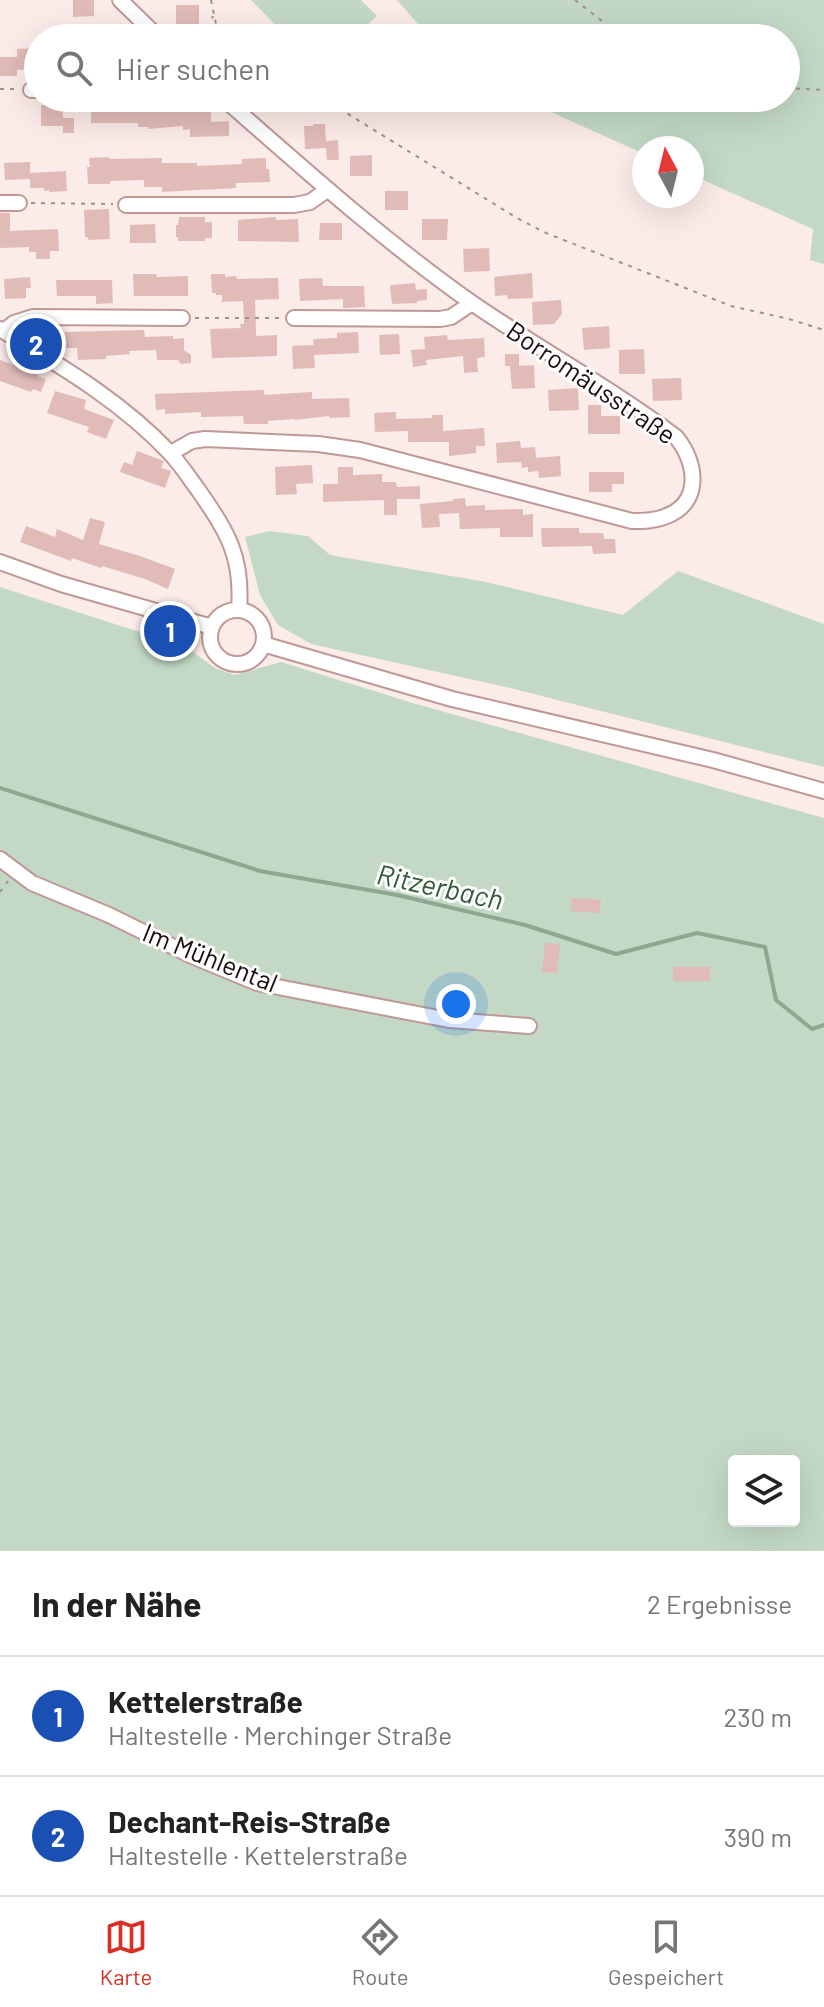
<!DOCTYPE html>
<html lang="de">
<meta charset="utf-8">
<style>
body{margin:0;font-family:Barlow,sans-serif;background:#f2f2f2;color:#222}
.controls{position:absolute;right:24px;bottom:24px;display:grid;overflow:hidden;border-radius:8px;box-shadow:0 8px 32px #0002}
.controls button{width:72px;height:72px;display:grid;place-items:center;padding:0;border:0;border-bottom:2px solid #e0e0e0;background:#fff;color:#222;font:40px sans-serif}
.compass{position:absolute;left:632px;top:136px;width:72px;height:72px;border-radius:50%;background:#fff;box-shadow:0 8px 32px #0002;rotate:353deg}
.you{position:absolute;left:456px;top:1004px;width:28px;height:28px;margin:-20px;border:6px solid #fff;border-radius:50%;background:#1a73e8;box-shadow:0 0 0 12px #1a73e833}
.badge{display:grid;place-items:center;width:52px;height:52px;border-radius:50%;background:#d93025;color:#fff;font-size:26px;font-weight:700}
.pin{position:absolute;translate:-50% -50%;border:4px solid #fff;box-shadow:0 2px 8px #0006}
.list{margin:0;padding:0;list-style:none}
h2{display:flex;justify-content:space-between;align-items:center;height:104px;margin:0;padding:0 32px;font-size:34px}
h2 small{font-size:26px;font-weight:400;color:#767676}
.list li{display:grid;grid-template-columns:52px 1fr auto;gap:24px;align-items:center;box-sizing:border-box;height:120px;padding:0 32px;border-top:2px solid #e0e0e0}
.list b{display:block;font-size:30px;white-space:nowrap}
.list p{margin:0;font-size:26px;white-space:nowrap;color:#767676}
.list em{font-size:26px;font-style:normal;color:#767676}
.icon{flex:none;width:44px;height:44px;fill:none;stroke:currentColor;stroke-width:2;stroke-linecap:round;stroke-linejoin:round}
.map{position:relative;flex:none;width:824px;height:1551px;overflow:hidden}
.search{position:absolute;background:#fff;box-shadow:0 8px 32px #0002;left:24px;right:24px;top:24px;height:88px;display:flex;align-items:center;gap:20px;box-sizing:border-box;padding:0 28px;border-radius:44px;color:#767676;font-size:30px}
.sheet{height:344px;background:#fff}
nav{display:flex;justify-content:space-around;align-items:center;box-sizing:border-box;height:112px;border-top:2px solid #e0e0e0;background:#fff;font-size:22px;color:#767676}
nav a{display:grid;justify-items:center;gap:4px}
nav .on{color:#d93025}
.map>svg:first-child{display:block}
.green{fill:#c3d9c5;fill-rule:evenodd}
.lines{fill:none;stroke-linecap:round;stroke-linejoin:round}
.stream{stroke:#8ea790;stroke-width:4}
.building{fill:#e0bbb7}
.minor-casing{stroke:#be9995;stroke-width:18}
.path{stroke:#a09190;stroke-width:2;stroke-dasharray:4 6;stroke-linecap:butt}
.minor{stroke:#fff;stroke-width:14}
.labels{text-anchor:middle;stroke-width:6;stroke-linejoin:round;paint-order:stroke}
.street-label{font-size:26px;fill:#180b0a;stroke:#fcfcfc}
.water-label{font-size:28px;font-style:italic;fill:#315a37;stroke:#fcfcfc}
</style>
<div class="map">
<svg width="824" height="1551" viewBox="0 0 824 1551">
<rect width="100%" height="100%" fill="#fbebe9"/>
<!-- green -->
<path class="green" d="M251 0H361L377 16 353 38H288Z
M397 0H824V264L810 260 813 229 692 175V148H644V154L520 98H786V38H430Z
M269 531 308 536 330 555 486 582 623 615 678 571 824 624V767L506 687 311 644 278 625 260 595 245 537Z
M0 587 186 647 215 668 234 675 281 662 416 704 824 818V1551H0ZM734 1461H794V1521H734Z"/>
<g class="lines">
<!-- stream -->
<path class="stream" d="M0 788 260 871 397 895 525 925 616 954 697 933 765 947 776 1000 812 1029 824 1025"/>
</g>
<!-- building -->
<path class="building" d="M73 0H94V16L73 17Z
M176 5H199V26H176Z
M38 48V69L17 70V76H0V57H17V49Z
M263 98H289V111L263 110Z
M91 102H115V108L138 107V105L148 104H165V108H174V110L211 108V122L229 121V136L190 137V129L183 130V126L148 129V127H138V123H91Z
M41 105H62L63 118H74V133H63V126H41Z
M313 124H325L326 141 338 140 339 160H327L326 148 305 149 304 126H313Z
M372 155V176H350V156Z
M109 157V159L162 158V163H197V166L242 164V159L266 158V169H269L270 182 236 183V188L162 192V187H144V180L110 181V184H88L87 167H90L89 158Z
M30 162V173L66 171 67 191 49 192V190L44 191V188H30V179L5 180 4 163Z
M385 191H408V210H385Z
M109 209 110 239 88 240V237H85L84 210Z
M0 213H10V231L58 229 59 251H50V259H36V252H29V247L0 248Z
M179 217H205V222H212V238H205V241H178V237H176V225H178Z
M276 217V220L298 219 299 242 238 241V220Z
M422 219H448L447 240H422Z
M320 223H342V240H319Z
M155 224 156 243H130V225Z
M489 248 490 271 464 272 463 249Z
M532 273 533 298 508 299 507 295 495 296 494 277Z
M133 274H156L157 277 188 276V296H134Z
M211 274H225V277L236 276 237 279 278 278 279 299 255 300 256 336 277 335V356L212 358 210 329 241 328 240 324H244L243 301 222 302V295H216V293H212Z
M30 277 31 288H26V298L5 299 4 279Z
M322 278 323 286H364L365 307 343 308V299L300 301 299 279Z
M56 280H112L113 303 96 304V296H57Z
M415 283 416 290 427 289V300L417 301V303L392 304 390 285Z
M561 300 562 314 554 324 533 325 532 302Z
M609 326 610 348 584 350 582 328Z
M144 330 145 337 173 336V339L184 338V350L191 355V363L181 364 178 360H157L156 350 129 351 130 354 106 356V359L78 360 77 348H66L65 332Z
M358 332 359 353 314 355V352L315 368 293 369 292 346 314 345 313 339 337 338V333Z
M399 334 400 354 380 355 379 335Z
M447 335 448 340 484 338 485 357 477 358 478 372 464 373 463 356 426 360 427 365 413 367 411 350 425 349 424 337Z
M644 349 645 374H619V350Z
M505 354H519V366L534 365 535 388 512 389 510 366H505Z
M0 360 38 374 37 376 46 379 41 392 33 389 31 392 0 381Z
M681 378 682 400 653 401 652 379Z
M578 388 579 410 549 411 548 390Z
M264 390V395L312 392V399L349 398 350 417 329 418V416L295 420 294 419 268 421V424H244L243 416 201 417V412L165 414V409L156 410 155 394Z
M55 391 86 400 84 409 114 420 106 439 87 432 89 427 47 413Z
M588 405H601V416H620V434H588Z
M396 412V419L432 418V415H443V431L484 428 485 446H476V453L449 456V442H408V431L375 432 374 413Z
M520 441 521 448 535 447 536 458 560 456 561 476 539 478 538 471 528 472V467L522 468 521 462 497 463 496 443Z
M137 451 164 461 161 468 171 471 165 488 120 472 124 462 132 465Z
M312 465 313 483 296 484 297 494 276 495 275 467Z
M338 467H353V475L382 474V482H396L397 487 420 486V499H397V515H384V500L323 502V484H338Z
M589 472H624V484H612V492H589Z
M465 498 466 506 485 505V510L523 509V515L533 514V537H500V528L460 529 459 513 439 514 440 527 422 528 420 504 453 501V499Z
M90 518 105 522 99 544 140 556 175 569 168 589 145 579 102 566 101 568 72 558 71 561 20 542 26 526 55 537 57 529 83 540Z
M541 528H579V533H603L604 539H615L616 553 593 554 592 546 542 547Z
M572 898 601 900 600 913 571 911Z
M545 943 560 944 557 973 542 972Z
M673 967H710V981H673Z"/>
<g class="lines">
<defs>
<path id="minor" d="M120 0 159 38
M31 90H38
M0 203H19
M126 205H294L310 202 327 190
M294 318 440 319 451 317 472 303
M0 329C59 365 121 401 169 452 180 463 189 478 199 491 228 533 243 557 239 610
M4 331 14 323 33 317 182 318
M171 453 192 441 205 439 318 444 360 450 632 521C643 521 654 521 664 517 703 504 697 462 676 437 611 388 539 349 472 303 384 241 304 169 223 98
M0 562 61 584 212 627
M210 637a27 27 0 1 1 54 0a27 27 0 1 1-54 0Z
M263 644 452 699 713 760 824 791
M0 859 32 883 109 915 192 956 257 983 449 1020 529 1026"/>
</defs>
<!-- minor casing -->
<use href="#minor" class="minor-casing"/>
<!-- path -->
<path class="path" d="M211 0 216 24 231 38
M575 0 624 38
M209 38 210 24 213 16
M786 88 824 90
M0 89H18
M322 98 517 218 546 233 731 306 789 319 824 330
M31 203 113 204
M195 318H281
M0 892 8 881"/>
<!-- minor -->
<use href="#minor" class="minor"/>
</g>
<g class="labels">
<!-- street labels -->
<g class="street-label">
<text transform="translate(591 383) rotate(34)" y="9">Borromäusstraße</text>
<text transform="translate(210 958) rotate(22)" y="9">Im Mühlental</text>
</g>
<!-- water labels -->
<g class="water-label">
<text transform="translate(440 887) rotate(12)" y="10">Ritzerbach</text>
</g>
</g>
</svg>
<div class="controls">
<button><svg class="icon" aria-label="layers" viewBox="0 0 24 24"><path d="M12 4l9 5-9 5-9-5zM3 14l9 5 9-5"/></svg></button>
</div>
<svg class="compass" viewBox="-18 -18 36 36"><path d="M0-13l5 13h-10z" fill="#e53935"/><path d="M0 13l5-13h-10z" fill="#767676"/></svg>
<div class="you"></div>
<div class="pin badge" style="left:170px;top:631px;background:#1a4fb4">1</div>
<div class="pin badge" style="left:36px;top:344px;background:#1a4fb4">2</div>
<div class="search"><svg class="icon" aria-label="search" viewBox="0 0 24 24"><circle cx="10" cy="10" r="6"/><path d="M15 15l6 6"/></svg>Hier suchen</div>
</div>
<section class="sheet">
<h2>In der Nähe<small>2 Ergebnisse</small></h2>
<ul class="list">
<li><span class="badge" style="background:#1a4fb4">1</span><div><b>Kettelerstraße</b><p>Haltestelle · Merchinger Straße</p></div><em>230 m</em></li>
<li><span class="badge" style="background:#1a4fb4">2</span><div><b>Dechant-Reis-Straße</b><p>Haltestelle · Kettelerstraße</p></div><em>390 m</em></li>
</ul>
</section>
<nav>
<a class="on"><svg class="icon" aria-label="map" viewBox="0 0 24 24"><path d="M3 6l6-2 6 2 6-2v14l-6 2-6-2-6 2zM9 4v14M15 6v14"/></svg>Karte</a>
<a><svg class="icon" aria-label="directions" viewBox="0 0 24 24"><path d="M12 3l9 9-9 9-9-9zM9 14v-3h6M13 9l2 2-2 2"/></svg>Route</a>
<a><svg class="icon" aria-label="saved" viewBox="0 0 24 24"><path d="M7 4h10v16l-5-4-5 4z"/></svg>Gespeichert</a>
</nav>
